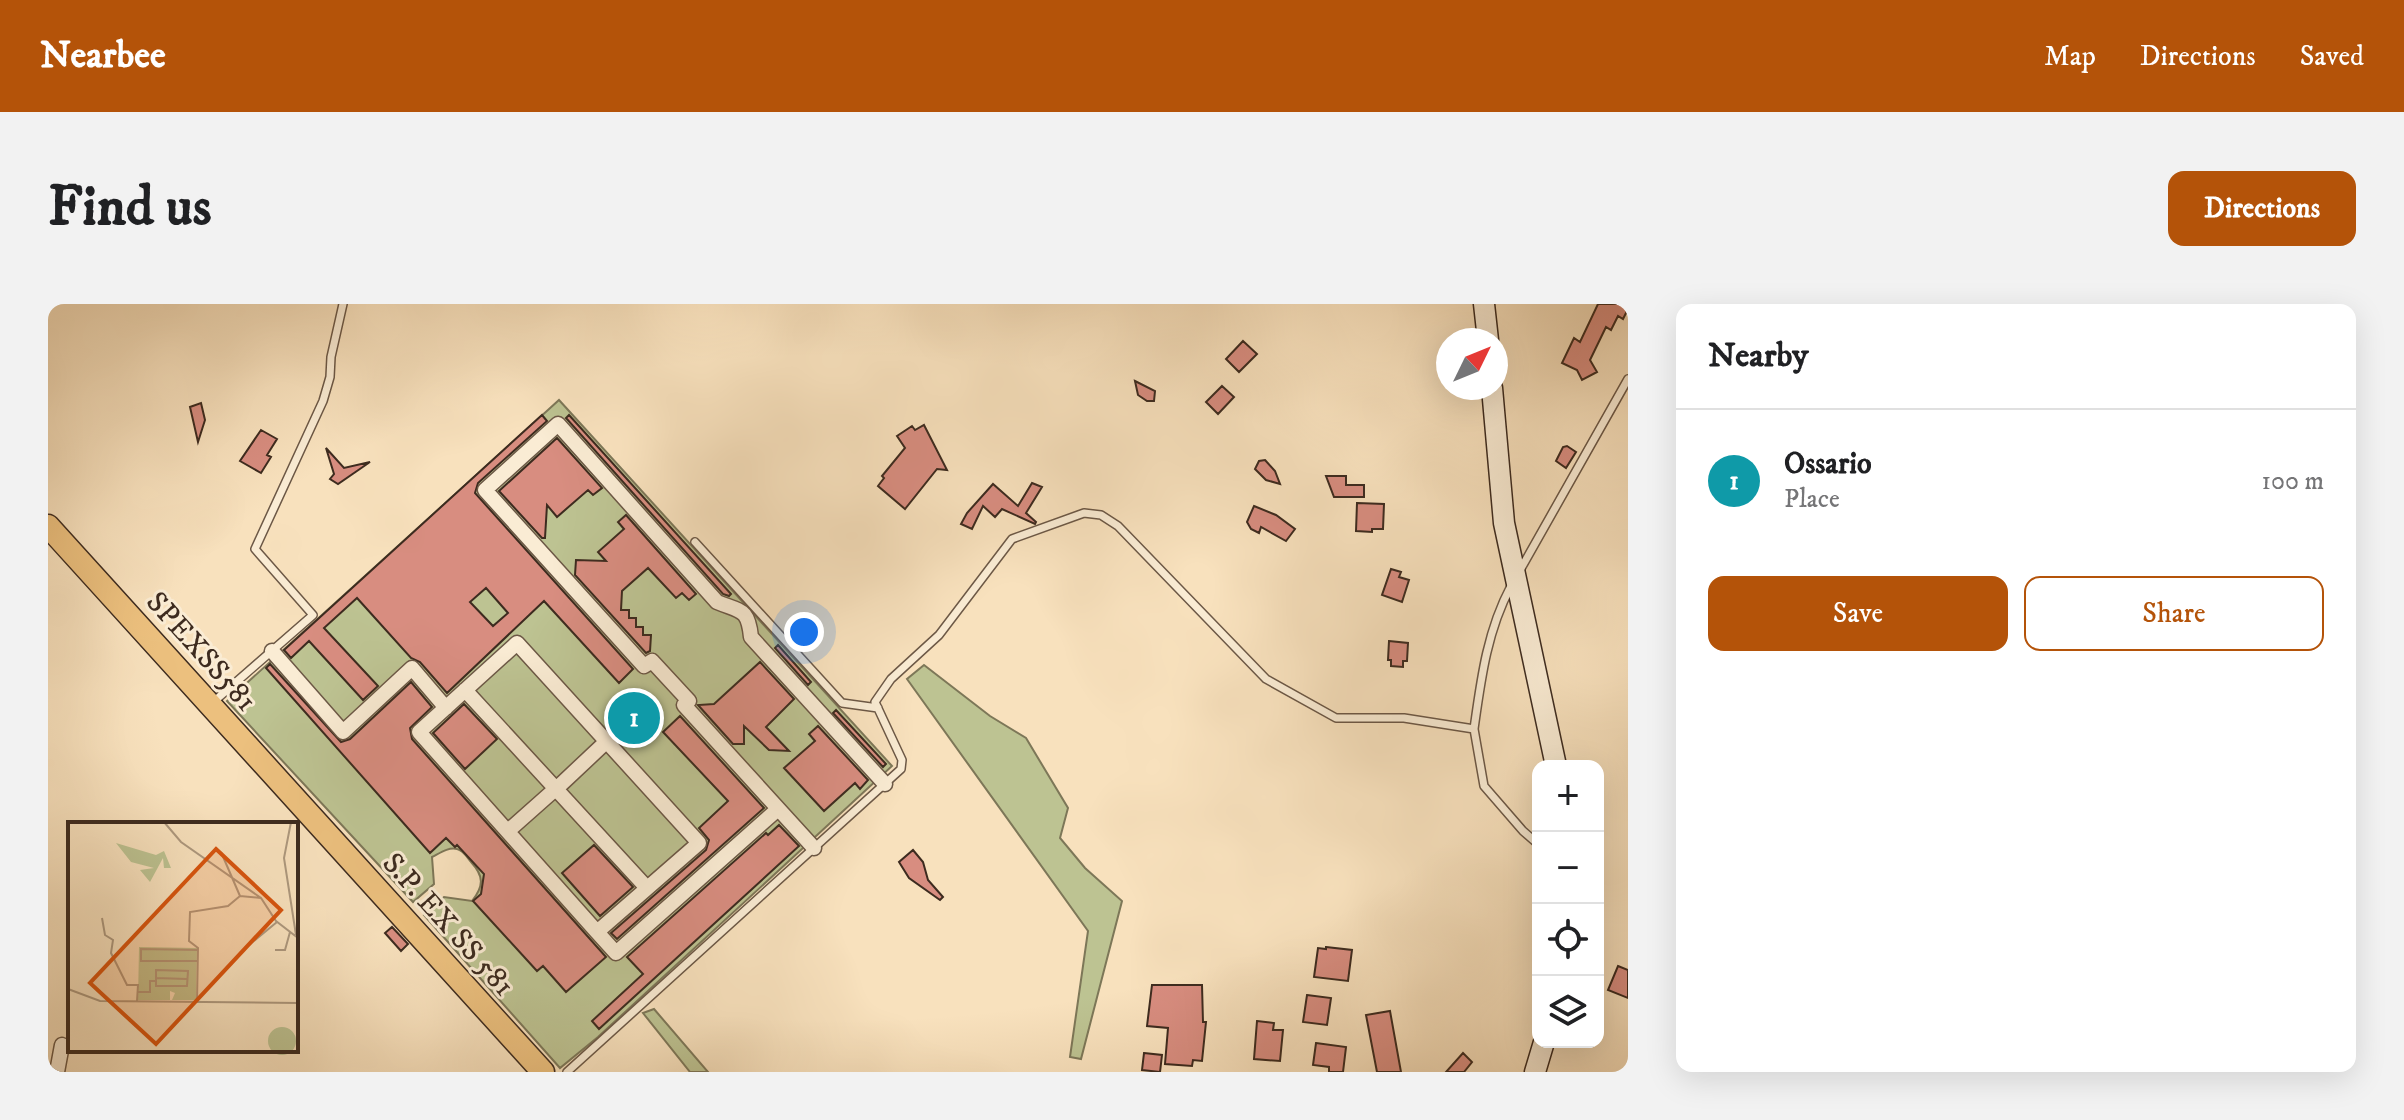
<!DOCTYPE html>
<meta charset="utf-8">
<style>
body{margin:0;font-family:"IM FELL DW Pica",serif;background:#f2f2f2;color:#202124}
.controls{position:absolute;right:24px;bottom:24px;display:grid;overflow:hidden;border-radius:16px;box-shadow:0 8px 32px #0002}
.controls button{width:72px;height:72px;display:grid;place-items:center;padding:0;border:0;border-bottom:2px solid #e0e0e0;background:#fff;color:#202124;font:40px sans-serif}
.compass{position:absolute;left:1388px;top:24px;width:72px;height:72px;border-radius:50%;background:#fff;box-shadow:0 8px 32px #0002;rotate:47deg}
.you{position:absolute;left:756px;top:328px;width:28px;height:28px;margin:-20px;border:6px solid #fff;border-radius:50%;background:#1a73e8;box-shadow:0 0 0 12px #1a73e833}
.badge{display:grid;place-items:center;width:52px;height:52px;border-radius:50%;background:#b45309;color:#fff;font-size:26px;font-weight:700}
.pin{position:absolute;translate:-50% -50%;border:4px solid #fff;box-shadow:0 2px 8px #0006}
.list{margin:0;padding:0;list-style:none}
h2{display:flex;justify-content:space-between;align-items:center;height:104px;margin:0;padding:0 32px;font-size:34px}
h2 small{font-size:26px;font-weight:400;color:#757577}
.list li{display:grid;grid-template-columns:52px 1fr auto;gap:24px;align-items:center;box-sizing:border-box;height:144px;padding:0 32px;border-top:2px solid #e0e0e0}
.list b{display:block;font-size:30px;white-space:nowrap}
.list p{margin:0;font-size:26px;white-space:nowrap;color:#757577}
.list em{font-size:26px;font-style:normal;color:#757577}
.actions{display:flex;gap:16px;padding:24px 32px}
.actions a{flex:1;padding:18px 0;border:2px solid #b45309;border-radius:16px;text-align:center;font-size:28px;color:#b45309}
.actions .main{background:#b45309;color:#fff}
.icon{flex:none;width:44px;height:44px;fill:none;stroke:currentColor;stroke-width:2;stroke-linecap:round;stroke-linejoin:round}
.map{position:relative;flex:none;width:1580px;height:768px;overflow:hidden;border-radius:16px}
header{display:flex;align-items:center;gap:48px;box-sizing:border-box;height:112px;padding:0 40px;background:#b45309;color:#fff}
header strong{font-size:38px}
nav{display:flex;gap:44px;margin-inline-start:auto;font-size:28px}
.intro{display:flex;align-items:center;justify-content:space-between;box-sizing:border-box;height:192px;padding:0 48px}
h1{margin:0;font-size:56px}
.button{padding:20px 36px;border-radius:16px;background:#b45309;color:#fff;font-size:28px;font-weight:700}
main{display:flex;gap:48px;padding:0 48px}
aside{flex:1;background:#fff;border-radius:16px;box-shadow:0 8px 32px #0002}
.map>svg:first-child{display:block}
.green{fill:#bdc392;stroke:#7d7758;stroke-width:2}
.building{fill:#d88d80;stroke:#3d2b1f;stroke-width:2;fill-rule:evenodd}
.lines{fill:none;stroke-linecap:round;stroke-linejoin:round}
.lane-casing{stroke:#6c5846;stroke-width:10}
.street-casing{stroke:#6c5846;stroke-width:17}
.secondary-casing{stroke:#3d2b1f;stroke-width:23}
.primary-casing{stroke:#3d2b1f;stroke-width:25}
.lane{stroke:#faecd4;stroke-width:7}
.street{stroke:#faecd4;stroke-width:14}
.secondary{stroke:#faecd4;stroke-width:20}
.primary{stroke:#ecc07e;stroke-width:22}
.labels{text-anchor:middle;stroke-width:6;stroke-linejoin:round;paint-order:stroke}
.street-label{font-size:30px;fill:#3d2b1f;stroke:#faecd4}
.inset-road{fill:none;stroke:#ad987e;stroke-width:2}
.view{fill:#d7540e;fill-opacity:0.15;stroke:#d7540e;stroke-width:4}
.inset-edge{fill:none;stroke:#3d2b1f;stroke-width:4}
</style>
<header>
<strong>Nearbee</strong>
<nav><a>Map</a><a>Directions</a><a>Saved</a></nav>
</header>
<div class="intro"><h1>Find us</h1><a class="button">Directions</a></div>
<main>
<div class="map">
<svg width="1580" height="768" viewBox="0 0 1580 768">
<rect width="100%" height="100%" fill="#f8e1bd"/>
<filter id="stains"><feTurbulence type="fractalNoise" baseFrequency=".0025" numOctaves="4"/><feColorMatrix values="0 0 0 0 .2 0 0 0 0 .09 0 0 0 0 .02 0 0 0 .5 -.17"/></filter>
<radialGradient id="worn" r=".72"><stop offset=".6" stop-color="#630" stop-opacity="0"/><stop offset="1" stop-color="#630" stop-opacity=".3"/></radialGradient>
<!-- green -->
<path class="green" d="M511 96 844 462 550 733 512 764 376 611 396 593 424 597C436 582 436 572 423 558 419 553 415 546 409 545 400 543 392 549 384 553L386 580 365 598 179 397Z
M876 361 942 412 978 434 1020 504 1012 534 1037 564 1074 597 1033 755 1022 753 1040 627 859 375Z
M606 705 660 768H642L595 709Z"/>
<!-- building -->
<path class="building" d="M1550 0H1580V5L1575 15 1570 12 1563 26 1558 23 1542 56 1549 68 1534 76 1529 66 1514 59 1526 34 1532 38Z
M1195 37 1209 50 1191 68 1178 55Z
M1087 77 1107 87 1106 97H1099L1090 91Z
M1174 82 1186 93 1170 110 1158 98Z
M153 99 157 116 150 138 142 103Z
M494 111 499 117 430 179 427 189 585 365 571 379 496 297 399 389 372 358 363 354 309 294 276 324 330 382 315 396 261 337 243 354 236 346ZM438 284 460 309 445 322 422 298Z
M521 111 683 290 681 292 675 290 518 114Z
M876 121 899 166 889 165 857 205 830 182 836 174 834 172 857 144 849 132 864 122 867 126Z
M213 126 229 135 219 151 223 153 213 169 192 157Z
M509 134 554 184 545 191 540 186 509 213 499 201 497 234H494L451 187Z
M1519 142 1528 148 1518 164 1508 157 1515 143Z
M278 144 296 164 322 158 290 180 282 175 286 170Z
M1217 156 1227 167 1232 180 1218 176 1207 165 1211 157Z
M1278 172H1298V181H1316V193H1286Z
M984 179 994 183 978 209 988 218 987 220 954 205 947 213 935 202 924 225 913 220 919 209 945 180 970 202Z
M1309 199 1336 200 1335 225H1324V228L1308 227Z
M1206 202 1228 211 1247 225 1238 237 1213 223 1211 229 1203 225 1199 218Z
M578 211 648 290 641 296 634 289 628 294 600 264 574 287 573 306H581V314H588V323H595V331H603L602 347 598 349 527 271 528 256 558 257 550 248 576 225 570 218Z
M1343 265 1353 268 1351 273 1361 276 1354 298 1334 291Z
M1341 337 1360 339 1359 357H1355V363L1343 362V356H1340Z
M730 341 763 378 760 381 727 344Z
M712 358 746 395 718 423 741 447 721 446 696 422V440H685L650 401 666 400Z
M222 360 293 438 302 435 363 378 384 403 362 424 364 435 558 653 518 688 495 662 489 667 425 597 433 590 436 570 409 541 407 543 398 534 382 549 218 364Z
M416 400 449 435 417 465 385 429Z
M788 406 838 460 835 463 785 409Z
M632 412 716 504 569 635 563 629 658 546 661 536 651 524 680 497 615 428Z
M770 422 820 476 812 485 807 479 776 507 736 464 767 437 761 430Z
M731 521 751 542 551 725 544 717 595 670 579 653 718 529 720 531Z
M546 541 585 583 552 612 514 569Z
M865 546 875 558 880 576 895 593 892 596 861 574 851 558Z
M344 623 360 640 353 647 337 629Z
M1278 643 1304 646 1300 677 1266 673 1270 644 1278 645Z
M1570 662 1580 666V694L1560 686Z
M1104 681H1154L1155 718H1158L1154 757 1145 756 1144 762 1117 760 1120 724 1099 722Z
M1259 691 1283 694 1279 721 1255 718Z
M1342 707 1353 768H1329L1318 711Z
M1209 717 1226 719 1225 726H1235L1232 757 1206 755Z
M1268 739 1298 743 1295 768H1281V763L1265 761Z
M1096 749 1114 751 1112 768 1094 766Z
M1415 749 1424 758 1416 768H1398Z"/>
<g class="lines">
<defs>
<path id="lane" d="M647 238 794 399 830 404
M1471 268 1580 75
M163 400 265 311 207 245 275 97 282 73 283 53 295 0
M1426 425C1433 375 1439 327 1463 282
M519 768 853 465 854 456 827 398 843 375 891 331 964 235 1036 209 1053 211 1070 222 1218 375 1288 414H1356L1426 425 1436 482 1475 527 1490 540"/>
<path id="street" d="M469 339 651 539 549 628 371 428Z
M224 347 295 428 364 364 398 404
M417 386 599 584
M508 485 559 437
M460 527 504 488
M766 544 636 401 641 397 604 357 596 362 437 186 510 120 669 298C693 308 700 304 703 333L837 480
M549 628 568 649 730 505
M9 768 14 741"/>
<path id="secondary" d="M1436 0 1440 36
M1444 84 1456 219 1508 462
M1487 768 1496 738"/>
<path id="primary" d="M0 222 495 768"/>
</defs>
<!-- lane casing -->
<use href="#lane" class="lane-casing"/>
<!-- street casing -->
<use href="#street" class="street-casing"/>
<!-- secondary casing -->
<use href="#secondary" class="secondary-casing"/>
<!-- primary casing -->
<use href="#primary" class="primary-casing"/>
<!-- lane -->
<use href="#lane" class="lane"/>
<!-- street -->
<use href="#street" class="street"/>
<!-- secondary -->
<use href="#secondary" class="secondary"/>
<!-- primary -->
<use href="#primary" class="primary"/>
</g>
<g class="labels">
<!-- street labels -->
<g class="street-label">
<text transform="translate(154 347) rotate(48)" y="10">SPEXSS581</text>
<text transform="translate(401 620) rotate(48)" y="10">S.P. EX SS 581</text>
</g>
</g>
<!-- overview -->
<g transform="translate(20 518)">
<rect width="230" height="230" fill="#f8e1bd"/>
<path d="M48 21 88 33 96 29 103 46H96L95 36 82 60 72 48 86 46 63 40ZM71 125 129 126 128 178H104L107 171 102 169V178H70ZM200 219a14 14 0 1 1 28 0a14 14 0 1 1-28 0Z" fill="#bdc392"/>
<path class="inset-road" d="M96 0 113 20 193 76 208 99 230 116M223 0 216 36 228 113M153 30 172 74M34 96 37 113 45 118 43 131 59 163H70L69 179M181 123 209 100M129 128 73 127V139H129M207 128H217L222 110M88 148 120 149 119 164H88ZM88 156 119 157M0 167 32 179 230 181M69 170H82V159H88M129 179 130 126 121 119 122 90 160 84 172 74 193 76"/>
<path class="view" d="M148 27 213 88 88 222 22 161Z"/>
<rect width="230" height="230" class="inset-edge"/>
</g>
<rect width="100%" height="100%" filter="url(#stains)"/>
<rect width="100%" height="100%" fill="url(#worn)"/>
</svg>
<div class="controls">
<button>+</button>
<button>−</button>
<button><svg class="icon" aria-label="locate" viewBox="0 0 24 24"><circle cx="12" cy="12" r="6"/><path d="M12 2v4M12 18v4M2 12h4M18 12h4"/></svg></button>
<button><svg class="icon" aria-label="layers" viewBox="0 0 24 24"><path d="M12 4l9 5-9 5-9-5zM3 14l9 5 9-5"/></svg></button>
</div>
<svg class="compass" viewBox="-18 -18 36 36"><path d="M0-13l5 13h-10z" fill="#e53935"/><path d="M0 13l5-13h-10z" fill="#757577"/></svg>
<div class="you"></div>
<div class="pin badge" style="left:586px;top:414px;background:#0f9aa8">1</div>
</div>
<aside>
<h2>Nearby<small></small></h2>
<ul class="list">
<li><span class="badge" style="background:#0f9aa8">1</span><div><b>Ossario</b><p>Place</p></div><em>100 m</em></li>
</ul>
<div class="actions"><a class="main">Save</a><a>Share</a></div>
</aside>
</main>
